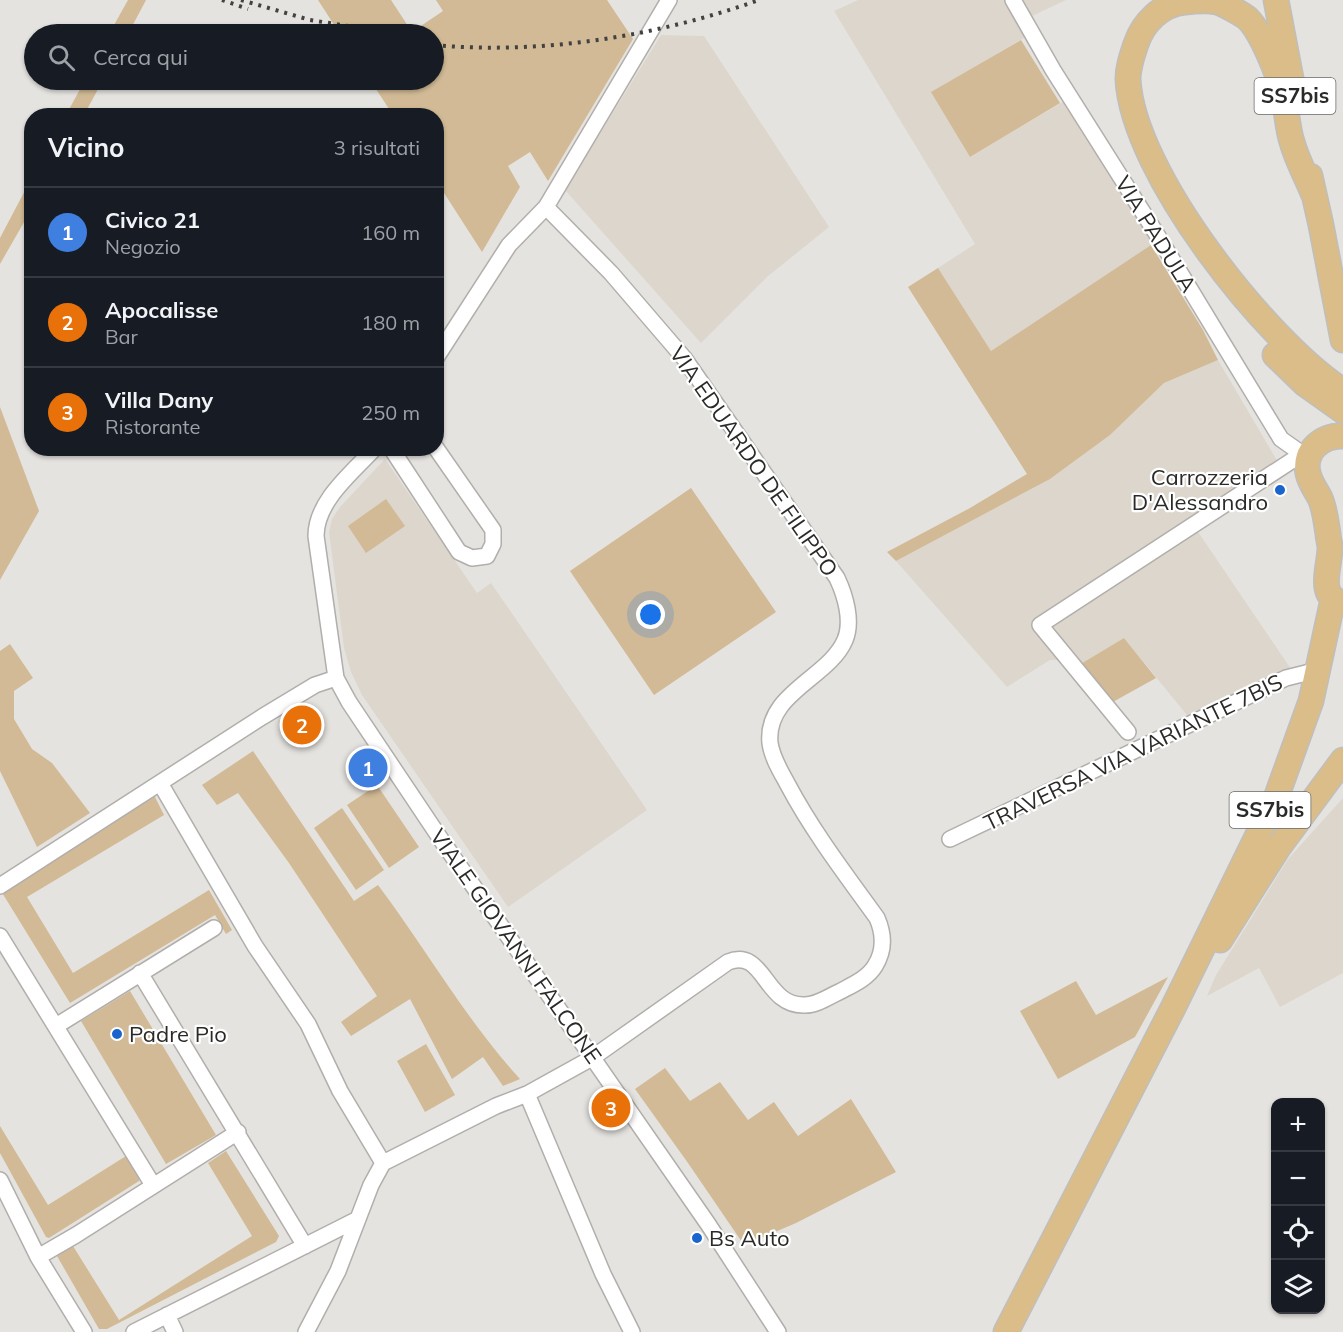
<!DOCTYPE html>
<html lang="it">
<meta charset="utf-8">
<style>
body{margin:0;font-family:Mulish,sans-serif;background:#242831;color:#f1f3f6}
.controls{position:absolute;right:18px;bottom:18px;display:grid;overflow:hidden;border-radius:12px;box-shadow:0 2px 4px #0004}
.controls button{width:54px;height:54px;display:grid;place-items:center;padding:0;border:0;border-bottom:2px solid #363941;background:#171b24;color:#f1f3f6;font:30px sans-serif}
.you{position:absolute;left:651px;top:615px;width:21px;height:21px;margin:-15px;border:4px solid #fff;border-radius:50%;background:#1a73e8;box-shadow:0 0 0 9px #1a73e833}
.badge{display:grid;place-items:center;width:39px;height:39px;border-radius:50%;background:#1a64ce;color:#fff;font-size:20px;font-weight:700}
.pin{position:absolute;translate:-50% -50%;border:3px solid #fff;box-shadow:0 2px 6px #0006}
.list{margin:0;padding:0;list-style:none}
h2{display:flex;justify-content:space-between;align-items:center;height:78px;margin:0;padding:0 24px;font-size:26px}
h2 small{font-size:20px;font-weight:400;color:#9ea1a6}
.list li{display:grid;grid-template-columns:39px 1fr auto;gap:18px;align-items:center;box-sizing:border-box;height:90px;padding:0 24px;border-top:2px solid #363941}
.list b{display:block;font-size:22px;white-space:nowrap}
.list p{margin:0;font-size:20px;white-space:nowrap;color:#9ea1a6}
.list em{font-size:20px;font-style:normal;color:#9ea1a6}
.icon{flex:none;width:33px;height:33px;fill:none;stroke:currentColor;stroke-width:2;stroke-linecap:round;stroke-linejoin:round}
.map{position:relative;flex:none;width:1343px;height:1332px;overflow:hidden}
.search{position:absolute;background:#171b24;box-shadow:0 2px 4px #0004;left:24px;top:24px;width:420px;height:66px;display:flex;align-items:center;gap:15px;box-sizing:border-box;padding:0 21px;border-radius:33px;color:#9ea1a6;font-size:22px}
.panel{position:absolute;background:#171b24;box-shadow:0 2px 4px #0004;left:24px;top:108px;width:420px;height:348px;border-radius:24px}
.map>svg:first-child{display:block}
.built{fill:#ddd6cc}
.green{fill:#d1ba95}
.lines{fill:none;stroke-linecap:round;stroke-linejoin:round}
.minor-casing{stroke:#b1aeab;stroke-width:18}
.primary-casing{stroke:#bfbfbe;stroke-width:27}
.minor{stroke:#fff;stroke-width:15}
.primary{stroke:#dabd89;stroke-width:24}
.rail{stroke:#434240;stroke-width:4;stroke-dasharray:3 6;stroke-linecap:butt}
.poi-dot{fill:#1a64ce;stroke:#fff;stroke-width:2}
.labels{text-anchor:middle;stroke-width:4.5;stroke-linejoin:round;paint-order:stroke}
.shield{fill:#fff;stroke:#6a6a68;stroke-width:1.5}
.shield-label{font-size:21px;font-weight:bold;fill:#2a2a28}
.street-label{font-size:22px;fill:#2a2a28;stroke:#fff}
.poi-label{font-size:22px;fill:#2a2a28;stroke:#fff;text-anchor:start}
</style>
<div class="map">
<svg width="1343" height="1332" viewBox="0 0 1343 1332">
<rect width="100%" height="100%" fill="#e5e3df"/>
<!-- built -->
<path class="built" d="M858 0H1066L1032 16 1039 29 932 92 970 157 1076 94 1166 235 991 351 938 268 975 244 834 11Z
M661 35 704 36 829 227 767 277 701 343 565 190Z
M1218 360 1282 469 1194 526 1291 669 1191 720 1124 638 1069 671 1059 660H1050L1007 687 896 561 1050 479 1110 435 1164 383Z
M385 459 477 593 491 583 647 810 508 907 362 695 351 672 344 648 329 532 332 519 340 507Z
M1343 798V973L1280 1007 1259 968 1207 996 1216 975 1288 859Z"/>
<!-- green -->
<path class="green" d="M128 0H146L128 34H109Z
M318 0H391L412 32 443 11 436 0H607L633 39 548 181 530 152 508 166 520 187 482 252 437 182 436 116 393 115 370 80H434V34H340Z
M1021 40 1060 103 970 157 931 92Z
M85 80H103L84 115H66Z
M31 179V210L0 264V238Z
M1151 245 1203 330 1218 360 1164 383 1110 435 1050 479 896 561 887 552 970 508 1027 474 908 287 938 268 991 351Z
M0 407 39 511 0 580Z
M691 488 776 612 654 695 570 571Z
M386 499 405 526 366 553 348 526Z
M1124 638 1156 678 1111 703 1079 665Z
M10 644 33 678 14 691V719L32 749 52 763 90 813 37 847 0 771V651Z
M253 751 354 901 378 885C426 949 466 1020 520 1079L503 1086 483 1057 452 1079 410 999 351 1036 341 1022 377 996 289 863 238 793 217 805 202 785Z
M377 785 419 847 389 868 347 805Z
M151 796 155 797 164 815 27 897 73 973 209 890 232 930 226 934 215 915 70 1003 1 891Z
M342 808 384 870 356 890 314 828Z
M1168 977 1135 1037 1058 1079 1020 1011 1076 981 1096 1015Z
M130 991 216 1135 166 1164 81 1021Z
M426 1044 455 1095 425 1112 397 1061Z
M665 1068 690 1101 720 1082 748 1120 774 1102 798 1136 851 1099 896 1172 796 1223 744 1245 688 1163 635 1089Z
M0 1126 48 1205 126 1156 140 1178 139 1181 49 1238 46 1237 0 1153Z
M226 1151 279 1236 276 1242 107 1329H99L57 1256 73 1246 119 1320 252 1236 208 1163Z"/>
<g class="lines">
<defs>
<path id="minor" d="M1013 0 1053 70 1156 233 1281 439 1308 458
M436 358 509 245 546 207 669 0
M375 448C352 473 316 501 316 536L336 678 349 702 442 841 708 1224 778 1332
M391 448 459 552 472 558 487 556 493 544V530L436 448
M1128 732 1040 625 1302 454
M160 783 255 946 308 1024 340 1091 383 1163
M950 839 1286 678 1318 670
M0 886 262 717 315 685 336 678
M0 936 153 1185
M140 973 305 1246
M56 1026 214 928
M527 1094 603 1274 632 1332
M0 1180 38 1257 84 1332
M38 1257 76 1235 238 1132
M167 1315 175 1332
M134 1332 358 1219
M306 1332 338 1271 371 1185 383 1163 496 1106 527 1094 592 1058 728 962C765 947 764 1007 805 1005 817 1005 828 997 839 992 852 985 867 979 875 966 885 950 884 934 877 918 846 875 813 832 788 785 781 772 772 758 770 743 765 693 829 678 845 640 853 621 845 595 837 578L684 358 611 273 546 207"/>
<path id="primary" d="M1276 0 1293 89
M1310 176 1321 225 1343 340
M1313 193C1306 176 1297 160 1292 142 1287 127 1287 109 1283 93 1278 74 1262 33 1248 19 1244 15 1222 3 1217 2 1208 0 1194 1 1185 2 1161 4 1143 23 1136 44 1132 56 1128 67 1128 79 1132 172 1267 342 1343 391
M1275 355 1305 384 1343 411
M1343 436C1322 435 1303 451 1308 473 1310 483 1316 490 1320 498 1325 509 1326 522 1328 534 1328 538 1330 543 1330 548 1330 567 1316 597 1343 603
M1220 940 1278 848 1343 760
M1006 1332 1173 1008 1276 798 1311 701 1333 599"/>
</defs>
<!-- minor casing -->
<use href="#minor" class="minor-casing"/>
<!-- primary casing -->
<use href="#primary" class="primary-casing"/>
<!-- minor -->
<use href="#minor" class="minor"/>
<!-- primary -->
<use href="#primary" class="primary"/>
<!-- rail -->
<path class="rail" d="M222 0 248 9
M241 0 310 20 399 34
M434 45C542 55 658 36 759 0"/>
</g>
<!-- markers -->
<g class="poi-dot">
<circle cx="1280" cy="490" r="6"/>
<circle cx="117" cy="1034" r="6"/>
<circle cx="697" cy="1238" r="6"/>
</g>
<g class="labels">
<!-- shield labels -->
<g class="shield">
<rect x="1254.5" y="78" width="81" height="36" rx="4.5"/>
<rect x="1229.5" y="792" width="81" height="36" rx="4.5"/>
</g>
<g class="shield-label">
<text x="1295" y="103">SS7bis</text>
<text x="1270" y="817">SS7bis</text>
</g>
<!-- street labels -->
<g class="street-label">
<text transform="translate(1156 234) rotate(58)" y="8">VIA PADULA</text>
<text transform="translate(754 461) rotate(55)" y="8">VIA EDUARDO DE FILIPPO</text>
<text transform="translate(1133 752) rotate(-26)" y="8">TRAVERSA VIA VARIANTE 7BIS</text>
<text transform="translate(516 946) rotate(55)" y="8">VIALE GIOVANNI FALCONE</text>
</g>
<!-- poi labels -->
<g class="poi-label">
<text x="1268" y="485" text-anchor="end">Carrozzeria<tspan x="1268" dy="25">D'Alessandro</tspan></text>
<text x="129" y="1042">Padre Pio</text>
<text x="709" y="1246">Bs Auto</text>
</g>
</g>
</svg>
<div class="controls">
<button>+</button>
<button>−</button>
<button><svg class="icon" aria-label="locate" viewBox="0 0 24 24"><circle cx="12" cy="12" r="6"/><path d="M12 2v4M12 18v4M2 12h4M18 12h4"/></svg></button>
<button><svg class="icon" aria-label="layers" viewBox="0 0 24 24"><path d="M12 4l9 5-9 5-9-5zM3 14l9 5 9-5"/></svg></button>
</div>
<div class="you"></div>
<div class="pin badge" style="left:368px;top:768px;background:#3f7fe0">1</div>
<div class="pin badge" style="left:302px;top:725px;background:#e8710a">2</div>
<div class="pin badge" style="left:611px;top:1108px;background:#e8710a">3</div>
<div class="search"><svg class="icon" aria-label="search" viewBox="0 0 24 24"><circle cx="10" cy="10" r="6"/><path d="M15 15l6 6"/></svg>Cerca qui</div>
<section class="panel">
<h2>Vicino<small>3 risultati</small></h2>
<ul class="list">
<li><span class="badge" style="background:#3f7fe0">1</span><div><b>Civico 21</b><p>Negozio</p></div><em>160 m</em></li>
<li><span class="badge" style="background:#e8710a">2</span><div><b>Apocalisse</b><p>Bar</p></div><em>180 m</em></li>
<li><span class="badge" style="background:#e8710a">3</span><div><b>Villa Dany</b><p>Ristorante</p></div><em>250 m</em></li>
</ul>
</section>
</div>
